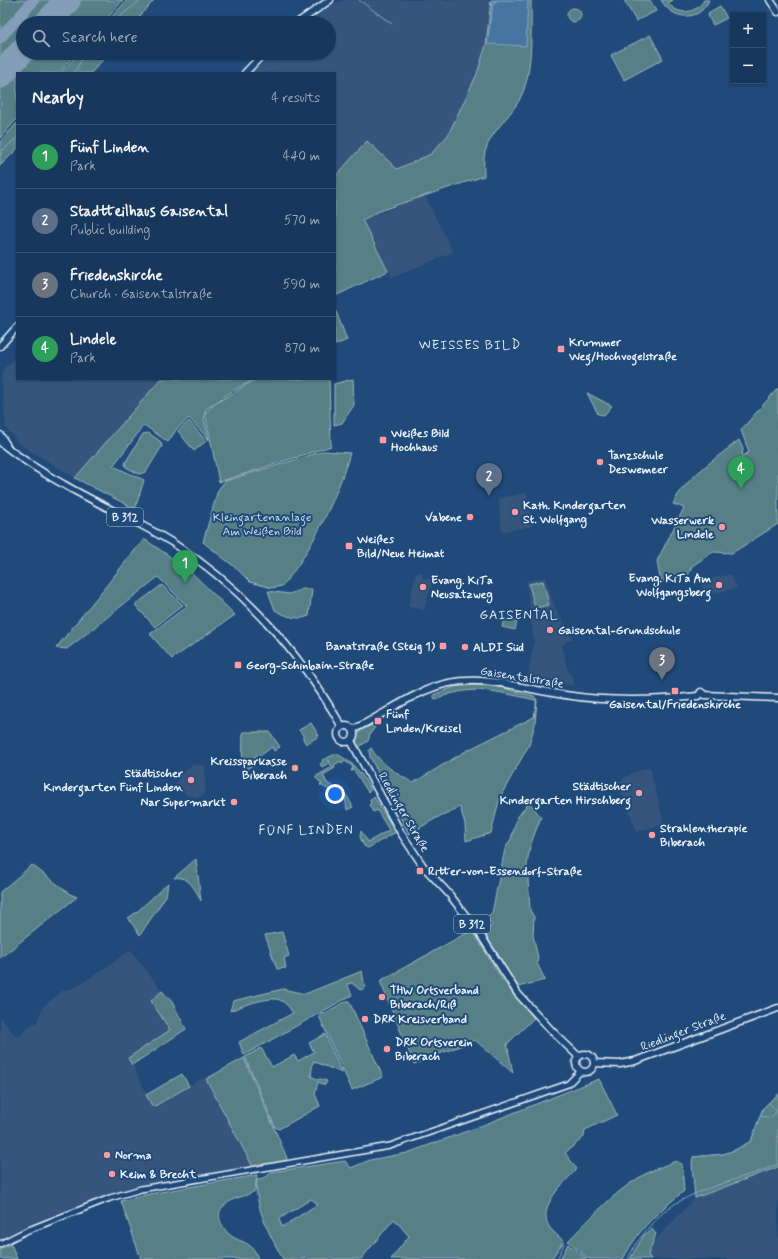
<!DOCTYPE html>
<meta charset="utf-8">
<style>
body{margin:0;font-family:Mynerve,sans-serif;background:#203f62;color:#f1f3f6}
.controls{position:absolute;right:12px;top:12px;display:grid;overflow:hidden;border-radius:0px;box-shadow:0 1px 3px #0004}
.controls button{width:36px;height:36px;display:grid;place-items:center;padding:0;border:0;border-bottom:1px solid #365272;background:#17385c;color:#f1f3f6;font:20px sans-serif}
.you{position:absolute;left:335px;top:794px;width:14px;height:14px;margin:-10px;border:3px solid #fff;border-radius:50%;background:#1a73e8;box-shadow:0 0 0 6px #1a73e833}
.badge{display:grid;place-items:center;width:26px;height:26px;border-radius:50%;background:#e797bd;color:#fff;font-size:13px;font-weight:700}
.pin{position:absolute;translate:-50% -33px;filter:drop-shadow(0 1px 2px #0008)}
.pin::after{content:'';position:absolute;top:21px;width:14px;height:12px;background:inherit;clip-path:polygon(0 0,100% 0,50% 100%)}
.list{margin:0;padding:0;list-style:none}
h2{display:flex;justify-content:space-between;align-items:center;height:52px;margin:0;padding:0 16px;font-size:17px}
h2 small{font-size:13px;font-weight:400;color:#9eacbb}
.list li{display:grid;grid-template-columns:26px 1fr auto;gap:12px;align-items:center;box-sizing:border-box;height:64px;padding:0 16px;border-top:1px solid #365272}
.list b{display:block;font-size:15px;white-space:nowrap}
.list p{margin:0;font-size:13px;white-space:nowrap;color:#9eacbb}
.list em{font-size:13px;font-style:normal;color:#9eacbb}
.icon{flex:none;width:22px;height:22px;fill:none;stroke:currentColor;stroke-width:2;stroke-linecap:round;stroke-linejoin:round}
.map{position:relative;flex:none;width:778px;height:1259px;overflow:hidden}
.search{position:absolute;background:#17385c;box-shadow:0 1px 3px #0004;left:16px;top:16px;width:320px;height:44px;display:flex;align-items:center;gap:10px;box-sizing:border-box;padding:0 14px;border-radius:22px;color:#9eacbb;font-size:15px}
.panel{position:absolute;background:#17385c;box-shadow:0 1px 3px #0004;left:16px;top:72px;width:320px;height:308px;border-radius:0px}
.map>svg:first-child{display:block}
.built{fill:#34547d}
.green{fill:#567f86;stroke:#9fb8bf;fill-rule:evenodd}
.water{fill:#4775a2;stroke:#87a7c4}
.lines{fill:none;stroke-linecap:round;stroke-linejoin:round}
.stream{stroke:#87a7c4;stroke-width:1}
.taxiway{stroke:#849eb9;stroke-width:11}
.runway{stroke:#849eb9;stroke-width:26}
.minor-casing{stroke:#e8f1f8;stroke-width:8}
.major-casing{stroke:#e8f1f8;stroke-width:9}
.minor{stroke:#1f4a7a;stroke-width:5}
.major{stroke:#1f4a7a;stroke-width:6}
.poi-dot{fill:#ff9aa2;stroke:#1f4a7a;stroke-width:1.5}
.labels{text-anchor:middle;stroke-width:4;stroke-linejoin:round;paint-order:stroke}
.shield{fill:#1f4a7a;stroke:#acbfd2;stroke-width:1}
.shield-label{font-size:11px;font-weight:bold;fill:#e8f1f8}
.poi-label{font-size:12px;font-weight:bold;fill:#e8f1f8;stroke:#1f4a7a;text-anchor:start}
.park-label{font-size:12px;fill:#d2e0e7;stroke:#1f4a7a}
.street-label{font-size:12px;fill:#e8f1f8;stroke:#1f4a7a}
.neighbourhood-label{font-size:13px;letter-spacing:1px;fill:#e8f1f8;stroke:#1f4a7a}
</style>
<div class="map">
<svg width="778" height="1259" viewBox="0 0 778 1259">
<rect width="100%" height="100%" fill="#1f4a7a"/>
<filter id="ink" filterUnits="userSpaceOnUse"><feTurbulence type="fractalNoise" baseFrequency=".025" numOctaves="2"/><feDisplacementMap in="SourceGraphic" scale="8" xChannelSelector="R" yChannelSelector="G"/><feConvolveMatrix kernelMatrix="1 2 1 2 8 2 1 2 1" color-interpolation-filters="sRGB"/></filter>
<g filter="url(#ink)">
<!-- built -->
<path class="built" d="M0 0H123L103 23H23V53H76L59 73H17V119L0 138Z
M344 0H492L486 45 477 74 448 135 431 154 397 169 367 141 335 177V73H246L270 53H329V23H309L330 6Z
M425 196 453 252 392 278 362 220Z
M17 357V379H161L75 478 19 444 6 428 1 375 4 368Z
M527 493 532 526 502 532 498 498Z
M420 572 423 573 422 577 424 579H434L424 610 408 607 416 573Z
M731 574 737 588 704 596 701 581Z
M545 577 556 610 573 638 562 645 567 668 576 686 527 679 534 641 526 581Z
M192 765H205V794L198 798 186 795 176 783 179 781 176 778Z
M650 767 664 824 636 832 627 803 616 784 632 773Z
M131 950 162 991 151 1001 170 1030 129 1058 153 1106 204 1077 253 1167 195 1177 168 1179 134 1186 23 1228 0 1239V1017L15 1035 19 1036 33 1023 36 1024 43 1007 62 991 76 987Z
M778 1167V1259H651L648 1256 656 1239 695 1198Z"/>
<!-- green -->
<path class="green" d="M0 0H59L38 23H23V40L7 58 1 54 6 59 0 66Z
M77 0H123L103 23H56Z
M127 0H154L134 23H106Z
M491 0H531C531 27 533 67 523 92 515 114 491 129 485 152 483 160 484 168 484 176L382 210 362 220 388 271 335 296V177L367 141 397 169 431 154 448 135 477 74 486 45Z
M624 0H650L656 11 636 21Z
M661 0H673L668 3C678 16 696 14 704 0H709C699 23 672 20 661 0Z
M720 6 727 18 713 25 708 16 709 15 708 13Z
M567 15a7 7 0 1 1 14 0a7 7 0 1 1-14 0Z
M650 35 663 59 624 80 611 55Z
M29 53H76L59 73H17V119L0 138V86L16 68 22 71 17 66Z
M79 53H109L91 73H61Z
M17 123V149L0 166V142Z
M335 309 347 340 335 345Z
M161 379H255L234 390 206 409 204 418 209 440 189 418 176 430 168 442 144 425 113 466 144 480 135 509 75 478Z
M256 379H329L331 446 219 482 205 413 213 405Z
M353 379 354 405 342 423 334 425V384Z
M778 388V524L732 553 713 552 692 566 689 574 666 584 660 578 657 561 684 508 673 504C684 479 718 457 739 440L743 449 742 457 749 452 741 430Z
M587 393 612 406 604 415 598 414Z
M189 421 206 441 194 451 178 431Z
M148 433 160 441 162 446 146 472 139 474 126 467 125 463 143 434Z
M324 451 350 453C338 495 311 553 282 586L272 588 250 582 236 568 203 542 218 490 225 481Z
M144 539 187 568 235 615 172 659 150 634 187 606 158 577 67 649 56 648Z
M543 581 549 605 535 608 529 584Z
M162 585 183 605 155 627 135 605Z
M303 589H312L309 616C298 621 285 616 275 610L268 591 289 594Z
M504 618 517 621 515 630 502 627Z
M478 685 499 687 534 696 537 700 535 724 529 745 500 797 491 833 466 841 465 824 460 807 440 816 409 834 370 757 369 750 371 748C380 764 398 774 413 783L466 751 534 717 536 706V700L531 699C493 691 473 684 435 699L433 695 454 687Z
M311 723 319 736 306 744 303 739V735L299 730Z
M375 724V727L370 734 368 741 360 746 361 754 356 743V736L364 728Z
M243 732H270L280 747 274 751 272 747 260 756 256 755 254 764 242 772Z
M336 754C352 760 363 775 371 790L368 792 354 770 351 771 353 767 345 761 342 764 341 761 334 765 335 768 323 775 327 783 332 786 331 789 347 796 353 807 347 810 345 798 320 785 322 784 315 777 332 767 328 760 327 764 322 767 320 764 323 762 322 760Z
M374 797 396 832 368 848 364 846 360 837 361 831 368 842 389 830 377 810 373 812 369 805 371 803 370 800Z
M529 802 541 817 530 846 527 864 530 910 534 917 533 935 538 958 537 963 545 980 518 987 492 949 485 932 492 925 486 917 492 913 505 849 511 839 517 818Z
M196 859 201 901C196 890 188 875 174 878Z
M32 865 70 894 77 897 0 958V892Z
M168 883 166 896 140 935 128 918 137 912Z
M472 930 503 981 534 1018 507 1044 513 1073 475 1040 414 1064 380 981Z
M282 932 289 956 284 958 286 968 277 969 265 935Z
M362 971 365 988 360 990 352 983 347 984 352 995 244 1055 239 1042 293 1013C289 1007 284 1000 276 999 264 998 241 1006 230 1011L233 1001 283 989 305 994Z
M162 991 172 1002 186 1029 132 1065 128 1058 170 1030 151 1001Z
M347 1001H349L383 1077 352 1090 319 1016Z
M325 1034 342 1073 313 1061 311 1076 319 1080 320 1079 327 1081 325 1085 318 1082 315 1094 320 1106 279 1129 275 1127 245 1057 261 1048 272 1067 294 1055 298 1061 314 1052 309 1043Z
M244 1058 287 1158 286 1161 253 1167 206 1079Z
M182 1074 189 1086 153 1107 146 1095Z
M599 1079 617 1115 585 1130 584 1137 565 1153 577 1169C565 1182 535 1207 550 1228 554 1233 559 1237 564 1241L551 1259H391L409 1236 394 1219 361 1259H283C271 1238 253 1204 257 1180L268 1176 271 1172 345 1161 351 1168 370 1160 407 1153 473 1129ZM311 1199 318 1204 282 1227 279 1219Z
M778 1094V1167L695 1198 692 1164 693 1157 723 1154 735 1150 751 1141 763 1108Z
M676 1161 682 1164 684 1191C657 1213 640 1227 623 1259H589L568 1241C591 1218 612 1194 640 1177 651 1170 664 1166 676 1161Z
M257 1175 255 1191C245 1197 234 1197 225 1205 214 1213 221 1226 229 1234 236 1241 248 1241 254 1250 256 1253 257 1256 258 1259H141L121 1201 149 1194Z
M652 1229 656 1234 648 1255 651 1259H630L644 1235Z
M11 1244 17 1259H0V1249Z
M568 1244 587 1259H560Z"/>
<!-- water -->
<path class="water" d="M498 0H528L526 46 487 44 493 3Z"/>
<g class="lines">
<!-- stream -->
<path class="stream" d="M359 0 392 24
M115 23 118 18 141 0
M74 73 82 59 87 53
M0 156 4 149 17 138
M761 1116 769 1118 775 1114 776 1110 769 1103
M693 1157 723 1154 735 1150 751 1141 763 1108 778 1094
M557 1259 564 1244
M628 1259C637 1238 660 1211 680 1201 711 1184 747 1178 778 1164"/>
<!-- taxiway -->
<path class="taxiway" d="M0 38 34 0"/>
<!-- runway -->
<path class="runway" d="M47 23 68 0
M0 76 23 50"/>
<defs>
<path id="minor" d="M0 1244 26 1231 110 1198 141 1189 390 1146 568 1084 581 1071"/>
<path id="major" d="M770 0 778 12
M297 23 330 0
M245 73 264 53
M0 346 17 327
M0 435 6 444
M0 442C20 458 41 472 63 484 99 505 138 521 173 543 245 589 300 653 342 727
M338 734a8 8 0 1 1 16 0a8 8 0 1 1-16 0Z
M354 729C384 715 415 690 449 683 488 675 526 690 565 695 609 702 654 701 698 696L701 692 705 695 778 698
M351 741 401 833 423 866 449 894 480 934 518 994 553 1032 579 1057
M576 1063a9 9 0 1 1 18 0a9 9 0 1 1-18 0Z
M594 1063 620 1064 635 1061 778 1008"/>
</defs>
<!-- minor casing -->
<use href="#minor" class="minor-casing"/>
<!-- major casing -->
<use href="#major" class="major-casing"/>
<!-- minor -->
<use href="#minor" class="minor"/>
<!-- major -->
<use href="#major" class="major"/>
</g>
</g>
<!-- markers -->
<g class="poi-dot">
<rect x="557" y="345" width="8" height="8" rx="2"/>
<rect x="379" y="436" width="8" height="8" rx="2"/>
<circle cx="600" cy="462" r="4"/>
<circle cx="515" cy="512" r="4"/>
<circle cx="470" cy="517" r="4"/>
<circle cx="722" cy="527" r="4"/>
<rect x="345" y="542" width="8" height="8" rx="2"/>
<circle cx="719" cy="585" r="4"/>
<circle cx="423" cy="587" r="4"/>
<circle cx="550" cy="630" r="4"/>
<rect x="439" y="642" width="8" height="8" rx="2"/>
<circle cx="465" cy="647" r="4"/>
<rect x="234" y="661" width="8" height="8" rx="2"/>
<rect x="671" y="687" width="8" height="8" rx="2"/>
<rect x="374" y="717" width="8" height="8" rx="2"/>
<circle cx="295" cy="768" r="4"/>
<circle cx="191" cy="780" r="4"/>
<circle cx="639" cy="793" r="4"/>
<circle cx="234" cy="802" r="4"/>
<circle cx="652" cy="835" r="4"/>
<rect x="416" y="867" width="8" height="8" rx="2"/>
<circle cx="382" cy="997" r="4"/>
<circle cx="365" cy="1019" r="4"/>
<circle cx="387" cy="1049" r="4"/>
<circle cx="107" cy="1155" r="4"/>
<circle cx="112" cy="1174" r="4"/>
</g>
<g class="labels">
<!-- shield labels -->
<g class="shield">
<rect x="107" y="508" width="36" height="18" rx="3"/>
<rect x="454" y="915" width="36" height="18" rx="3"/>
</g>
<g class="shield-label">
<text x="125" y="521">B 312</text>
<text x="472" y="928">B 312</text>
</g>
<!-- poi labels -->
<g class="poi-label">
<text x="569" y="346">Krummer<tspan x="569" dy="14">Weg/Hochvogelstraße</tspan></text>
<text x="391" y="437">Weißes Bild<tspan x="391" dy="14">Hochhaus</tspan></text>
<text x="608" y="459">Tanzschule<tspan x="608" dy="14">Deswemeer</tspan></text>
<text x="523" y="509">Kath. Kindergarten<tspan x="523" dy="14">St. Wolfgang</tspan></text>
<text x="462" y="521" text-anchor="end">Vabene</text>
<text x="714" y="524" text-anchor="end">Wasserwerk<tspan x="714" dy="14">Lindele</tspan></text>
<text x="357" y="543">Weißes<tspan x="357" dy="14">Bild/Neue Heimat</tspan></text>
<text x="711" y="582" text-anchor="end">Evang. KiTa Am<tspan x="711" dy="14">Wolfgangsberg</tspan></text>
<text x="431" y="584">Evang. KiTa<tspan x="431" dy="14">Neusatzweg</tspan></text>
<text x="558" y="634">Gaisental-Grundschule</text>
<text x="435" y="650" text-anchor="end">Banatstraße (Steig 1)</text>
<text x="473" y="651">ALDI Süd</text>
<text x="246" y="669">Georg-Schinbain-Straße</text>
<text x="675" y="708" text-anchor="middle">Gaisental/Friedenskirche</text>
<text x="386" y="718">Fünf<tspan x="386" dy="14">Linden/Kreisel</tspan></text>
<text x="287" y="765" text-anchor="end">Kreissparkasse<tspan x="287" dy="14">Biberach</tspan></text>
<text x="183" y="777" text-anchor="end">Städtischer<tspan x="183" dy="14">Kindergarten Fünf Linden</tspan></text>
<text x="631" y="790" text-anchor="end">Städtischer<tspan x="631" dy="14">Kindergarten Hirschberg</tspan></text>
<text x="226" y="806" text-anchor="end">Nar Supermarkt</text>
<text x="660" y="832">Strahlentherapie<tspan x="660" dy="14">Biberach</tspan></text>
<text x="428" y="875">Ritter-von-Essendorf-Straße</text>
<text x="390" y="994">THW Ortsverband<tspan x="390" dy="14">Biberach/Riß</tspan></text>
<text x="373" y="1023">DRK Kreisverband</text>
<text x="395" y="1046">DRK Ortsverein<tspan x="395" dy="14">Biberach</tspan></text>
<text x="115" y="1159">Norma</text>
<text x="120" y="1178">Keim &amp; Brecht</text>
</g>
<!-- park labels -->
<g class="park-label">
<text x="262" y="521">Kleingartenanlage<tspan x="262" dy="14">Am Weißen Bild</tspan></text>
</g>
<!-- street labels -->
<g class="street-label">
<text transform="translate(522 677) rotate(9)" y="4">Gaisentalstraße</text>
<text transform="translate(404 812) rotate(60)" y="4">Riedlinger Straße</text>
<text transform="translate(683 1031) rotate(-21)" y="4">Riedlinger Straße</text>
</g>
<!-- neighbourhood labels -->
<g class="neighbourhood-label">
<text x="470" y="349">WEISSES BILD</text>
<text x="519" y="619">GAISENTAL</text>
<text x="306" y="834">FÜNF LINDEN</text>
</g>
</g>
</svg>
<div class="controls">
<button>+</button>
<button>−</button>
</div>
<div class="you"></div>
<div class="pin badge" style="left:185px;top:583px;background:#2e9e5b">1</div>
<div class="pin badge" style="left:489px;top:496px;background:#5c6f8a">2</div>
<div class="pin badge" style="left:662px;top:680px;background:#6b7280">3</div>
<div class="pin badge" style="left:741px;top:489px;background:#2e9e5b">4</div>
<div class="search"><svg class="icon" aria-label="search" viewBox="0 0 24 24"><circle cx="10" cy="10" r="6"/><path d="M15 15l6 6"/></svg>Search here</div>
<section class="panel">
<h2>Nearby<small>4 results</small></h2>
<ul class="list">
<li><span class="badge" style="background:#2e9e5b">1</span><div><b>Fünf Linden</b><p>Park</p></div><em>440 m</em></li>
<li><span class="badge" style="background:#5c6f8a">2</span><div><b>Stadtteilhaus Gaisental</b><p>Public building</p></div><em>570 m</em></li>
<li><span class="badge" style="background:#6b7280">3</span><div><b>Friedenskirche</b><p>Church · Gaisentalstraße</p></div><em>590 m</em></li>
<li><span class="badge" style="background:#2e9e5b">4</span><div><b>Lindele</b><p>Park</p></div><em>870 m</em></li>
</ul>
</section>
</div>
